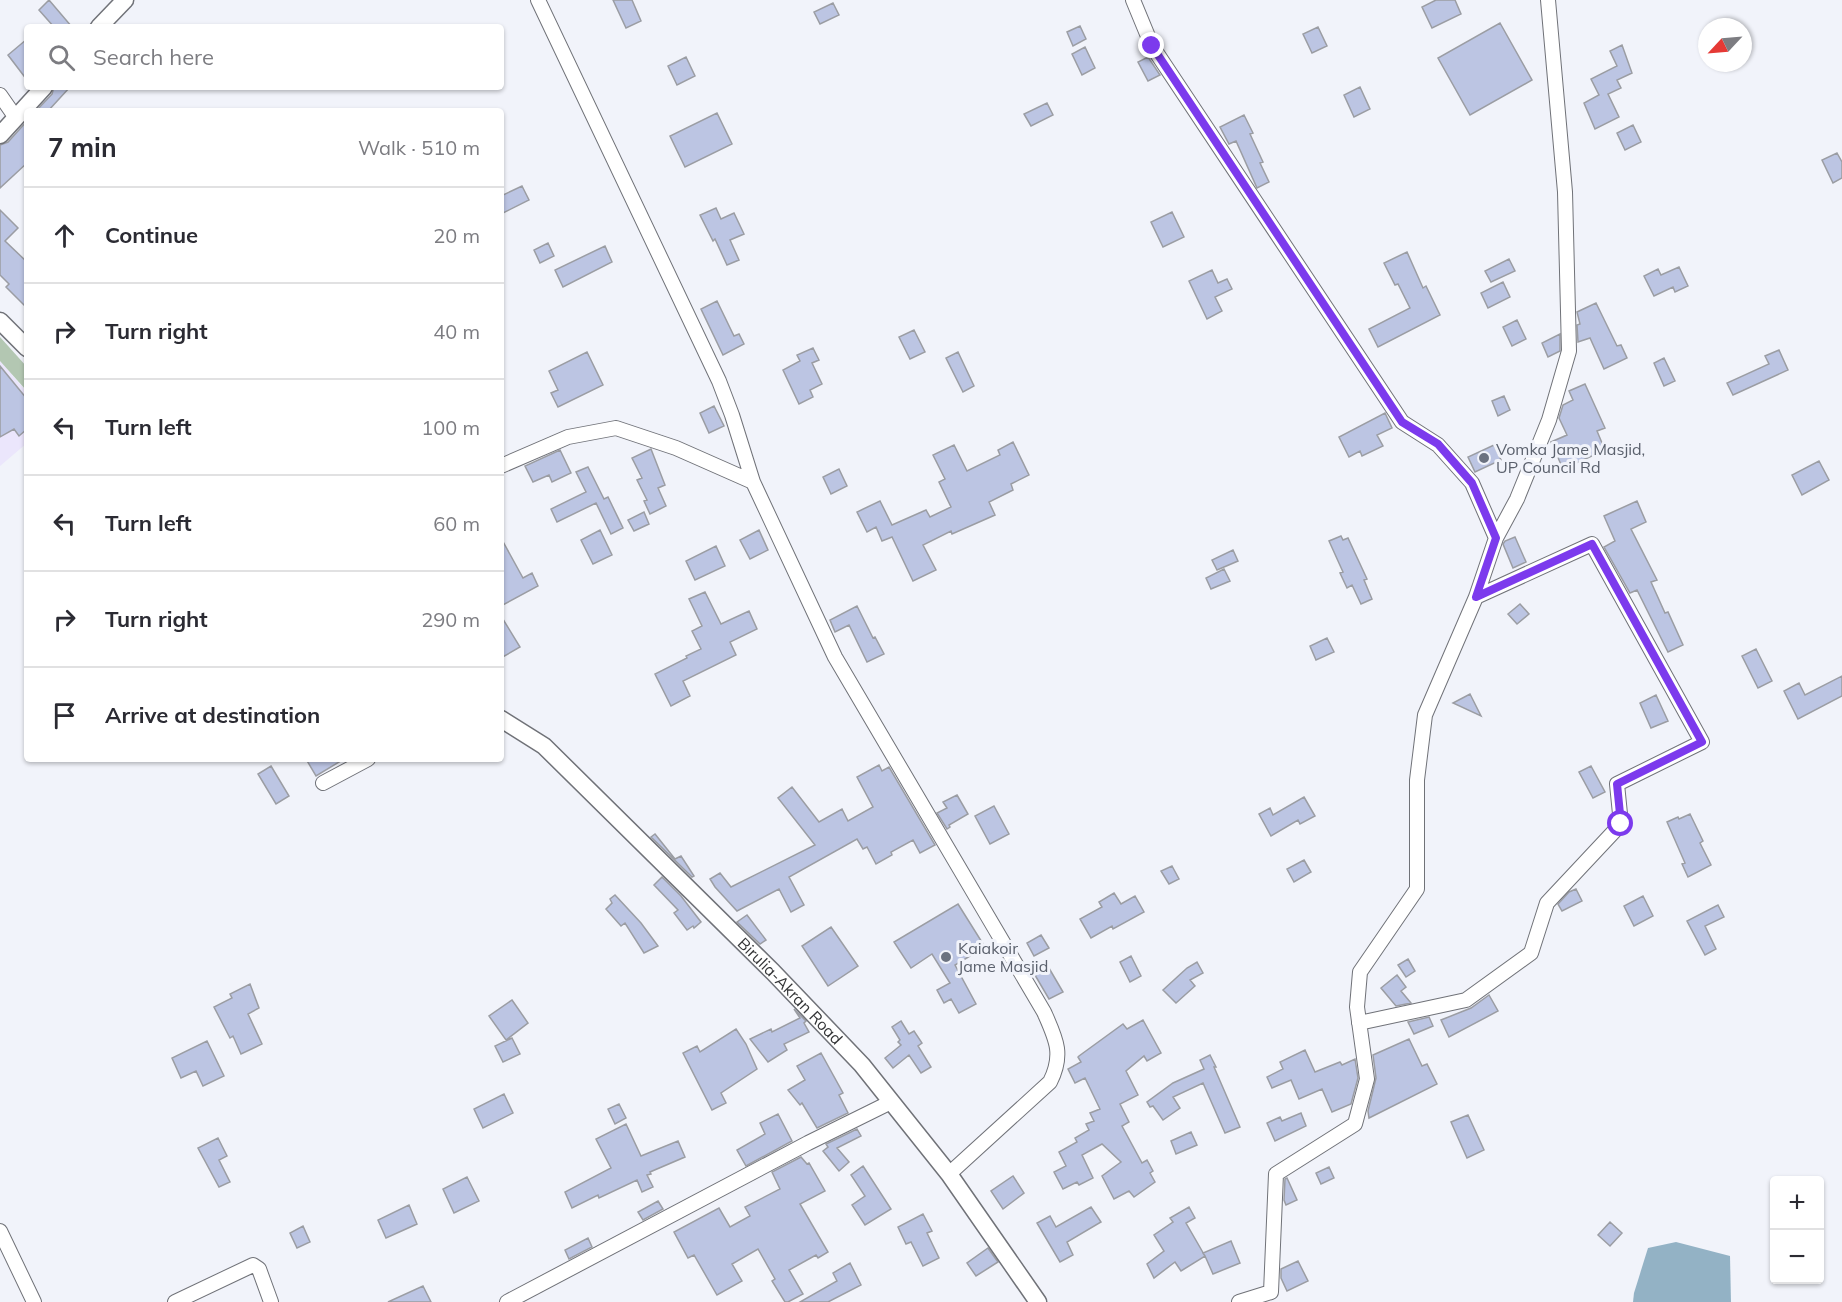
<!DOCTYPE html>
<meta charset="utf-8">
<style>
body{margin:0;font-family:Mulish,sans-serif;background:#f7f7f7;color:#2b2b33}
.controls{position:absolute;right:18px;bottom:18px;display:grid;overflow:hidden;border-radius:6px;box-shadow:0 2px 4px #0004}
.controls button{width:54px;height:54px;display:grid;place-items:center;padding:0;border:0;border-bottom:2px solid #e1e1e2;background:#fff;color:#2b2b33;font:30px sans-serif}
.compass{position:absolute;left:1698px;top:18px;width:54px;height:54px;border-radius:50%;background:#fff;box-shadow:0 2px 4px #0004;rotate:244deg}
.stop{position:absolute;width:18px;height:18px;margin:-14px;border:4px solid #7c3aed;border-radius:50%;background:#fff}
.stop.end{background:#7c3aed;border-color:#fff;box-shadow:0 2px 6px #0008}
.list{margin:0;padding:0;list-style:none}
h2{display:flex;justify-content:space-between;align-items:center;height:78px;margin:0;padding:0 24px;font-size:26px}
h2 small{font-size:20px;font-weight:400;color:#7c7c81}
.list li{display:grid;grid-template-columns:39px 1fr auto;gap:18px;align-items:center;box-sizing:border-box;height:96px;padding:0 24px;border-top:2px solid #e1e1e2}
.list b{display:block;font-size:22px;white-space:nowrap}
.list em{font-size:20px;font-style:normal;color:#7c7c81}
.icon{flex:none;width:33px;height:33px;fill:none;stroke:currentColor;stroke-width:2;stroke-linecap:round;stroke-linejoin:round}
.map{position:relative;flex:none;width:1842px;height:1302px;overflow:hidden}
.search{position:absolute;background:#fff;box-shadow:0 2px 4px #0004;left:24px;top:24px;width:480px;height:66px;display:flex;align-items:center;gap:15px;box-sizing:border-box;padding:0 21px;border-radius:6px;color:#7c7c81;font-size:22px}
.panel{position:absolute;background:#fff;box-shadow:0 2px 4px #0004;left:24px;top:108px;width:480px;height:654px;border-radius:6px}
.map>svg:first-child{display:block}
.education{fill:#ebe6fc}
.green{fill:#b3c7b2}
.water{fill:#93b2c5}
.building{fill:#bcc5e3;stroke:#9b9da3;stroke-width:1.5}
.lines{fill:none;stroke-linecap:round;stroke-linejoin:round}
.minor-casing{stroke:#707278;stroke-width:16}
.tertiary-casing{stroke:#707278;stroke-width:19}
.minor{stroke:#fff;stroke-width:14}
.tertiary{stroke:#fff;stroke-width:16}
.route{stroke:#7c3aed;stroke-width:8}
.worship-dot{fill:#6b7280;stroke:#f1f3fa;stroke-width:2}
.labels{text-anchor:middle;stroke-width:6;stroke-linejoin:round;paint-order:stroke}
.worship-label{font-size:16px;fill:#5b616d;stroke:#f1f3fa;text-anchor:start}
.street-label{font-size:16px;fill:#333436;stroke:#f1f3fa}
</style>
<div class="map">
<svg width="1842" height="1302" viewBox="0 0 1842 1302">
<rect width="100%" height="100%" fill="#f1f3fa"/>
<!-- education -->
<path class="education" d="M0 361 25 390 27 389V443L0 466Z"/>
<!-- green -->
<path class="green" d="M0 337 27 367 26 390 0 361Z"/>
<!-- water -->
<path class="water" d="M1676 1242 1730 1256 1731 1302H1633L1634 1293 1648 1248Z"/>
<!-- building -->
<path class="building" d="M49 0 72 27H54L39 10Z
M613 0H632L641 21 626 28Z
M1436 0H1455L1461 14 1432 28 1422 7Z
M833 3 839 15 820 24 814 12Z
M1500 23 1532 80 1470 115 1438 58Z
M1080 26 1086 39 1073 46 1067 32Z
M1318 27 1327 46 1312 53 1303 34Z
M27 39V80L8 55Z
M1622 45 1632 73 1617 80 1621 88 1608 94 1619 117 1595 129 1584 103 1599 95 1591 79 1617 66 1610 51Z
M1085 47 1095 68 1082 75 1072 54Z
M686 57 695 76 677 85 668 66Z
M1148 57 1160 75 1148 81 1138 62Z
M54 87H70L48 111H36L52 94Z
M1360 87 1370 109 1354 117 1344 95Z
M1047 103 1053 115 1031 126 1024 114Z
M717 113 732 144 685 167 670 136Z
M1244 115 1253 133 1250 134 1263 162 1260 163 1269 182 1257 188 1236 141 1229 144 1220 127Z
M27 121V163L0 188V145L8 142Z
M1633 125 1641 142 1625 150 1617 133Z
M1837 153 1842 162V178L1833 183 1822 160Z
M522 186 529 200 501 214V196Z
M716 208 721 219 734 213 744 234 730 240 739 260 727 265 715 239 713 241 700 215Z
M0 210 18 228 5 241 27 262V308L6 287 9 284 0 275Z
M1172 212 1184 237 1163 247 1151 222Z
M548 243 554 256 540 263 534 250Z
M605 246 612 262 563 287 555 270Z
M1407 252 1423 288 1426 286 1440 315 1378 347 1369 329 1410 308 1398 284 1395 285 1384 263Z
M1509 259 1515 271 1491 282 1485 271Z
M1679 267 1688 286 1675 292 1673 287 1654 296 1644 276 1658 269 1661 275Z
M1212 270 1218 283 1227 279 1232 289 1215 297 1222 311 1207 319 1189 281Z
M1503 282 1510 297 1488 308 1481 293Z
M717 301 734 336 739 334 744 344 723 355 701 309Z
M1596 303 1617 346 1621 345 1627 358 1604 369 1590 338 1578 342 1577 325 1580 324 1577 312Z
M1517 320 1526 339 1512 346 1503 327Z
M914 330 925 352 910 359 899 337Z
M1560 334V351L1548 357 1542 343Z
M813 348 819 360 812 363 822 384 810 390 813 397 799 404 783 370 800 361 797 355Z
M1779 350 1788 370 1733 395 1727 383 1769 364 1765 356Z
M587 352 603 385 558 407 551 393 558 390 549 371Z
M958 352 974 386 963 392 946 358Z
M1664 358 1675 381 1664 386 1654 363Z
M0 366 27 399V429L19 436 14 429 0 437Z
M1585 384 1605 428 1597 431 1605 450 1563 469 1551 442 1567 435 1559 418 1563 405 1573 400 1569 391Z
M1504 396 1510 410 1498 416 1492 401Z
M714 406 724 426 709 433 700 413Z
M1385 413 1392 428 1377 435 1383 446 1362 456 1360 451 1349 457 1339 437Z
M1013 442 1029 475 1011 484 1013 490 989 502 995 515 952 534 951 531 923 545 936 570 913 581 892 537 882 541 876 527 867 532 857 512 880 501 892 525 926 510 930 517 951 507 939 482 945 479 933 455 954 445 967 471 1000 455 998 450Z
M1494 445 1501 460 1475 472 1468 457Z
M651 449 665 485 658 488 666 506 650 514 644 501 647 500 637 480 642 478 632 458Z
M560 450 571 473 552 482 549 475 533 482 525 466Z
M1819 461 1829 480 1802 495 1792 475Z
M588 467 604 499 608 497 623 528 611 534 596 503 557 522 551 509 586 492 576 472Z
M839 469 847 486 831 494 823 477Z
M1637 501 1646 522 1631 529 1657 580 1651 582 1665 613 1668 612 1683 645 1668 652 1637 590 1630 593 1604 547 1615 541 1604 516Z
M644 512 649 524 634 531 628 520Z
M600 530 612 555 593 564 581 540Z
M759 530 768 550 750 559 740 540Z
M1341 536 1343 540 1348 538 1367 579 1364 580 1372 599 1361 604 1352 585 1347 588 1340 573 1343 572 1329 541Z
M1515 537 1526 562 1513 568 1503 544 1505 541Z
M501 538 523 578 532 573 538 586 501 606Z
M716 546 725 566 695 580 686 561Z
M1233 550 1238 561 1217 570 1212 560Z
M1224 569 1230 581 1211 589 1206 578Z
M705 592 721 624 749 611 757 629 730 642 736 655 683 681 690 696 671 706 655 674 687 658 686 656 701 649 692 631 702 626 689 599Z
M1520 604 1529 614 1517 624 1508 614Z
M857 606 873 638 875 637 884 654 867 662 849 625 835 632 830 620Z
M501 616 520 647 501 658Z
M1327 638 1334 652 1316 660 1310 646Z
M1756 649 1772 681 1758 688 1742 656Z
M1842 676V696L1798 719 1784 691 1799 683 1805 695Z
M1470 694 1481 716 1453 703Z
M1656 695 1668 721 1651 728 1640 703Z
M306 759H344L316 776Z
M879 765 882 771 889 767 935 845 920 853 913 840 891 852 892 855 876 864 867 847 863 849 857 839 789 877 804 905 791 912 779 889 737 911 715 887 710 879 720 873 731 887 815 845 778 798 792 787 819 822 842 809 848 821 873 807 857 777Z
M271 766 289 796 276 804 258 774Z
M1591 766 1605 792 1593 798 1579 772Z
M957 795 968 814 949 825 950 827 947 829 937 813 947 808 943 802Z
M1304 797 1315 816 1300 824 1298 820 1271 836 1259 814 1270 808 1273 815Z
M994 806 1009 834 990 844 975 816Z
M1690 814 1703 841 1700 843 1711 865 1688 877 1682 864 1685 863 1667 822 1678 817 1679 819Z
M655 834 675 859 681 856 694 876 692 877 651 837Z
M1304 860 1311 872 1294 882 1287 869Z
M1172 866 1179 879 1169 884 1161 871Z
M662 877 681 896 701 922 694 928 693 926 687 930 674 913 678 910 654 885Z
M1576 889 1582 901 1562 911 1558 904 1569 892Z
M1114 893 1121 904 1135 896 1144 912 1113 929 1112 926 1091 938 1080 919 1102 907 1099 902Z
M615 895 641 923 658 946 644 953 625 923 621 926 606 909 612 903 610 899Z
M1643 896 1653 916 1634 926 1624 906Z
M958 904 985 947 955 965 976 1004 959 1013 951 999 944 1003 937 990 950 983 932 954 911 968 894 942Z
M1718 905 1724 917 1705 926 1716 949 1705 955 1687 921Z
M747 915 766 940 760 944 737 922Z
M831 927 858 966 828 986 802 946Z
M1041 935 1049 948 1034 956 1027 943Z
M1131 956 1141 976 1130 982 1120 962Z
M1408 959 1415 971 1406 977 1398 965Z
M1197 962 1203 973 1190 980 1195 986 1176 1003 1163 990 1187 968Z
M1046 963 1063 992 1049 999 1032 970Z
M1397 975 1406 987 1401 991 1411 1003 1396 1006 1381 988Z
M250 984 259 1008 248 1014 262 1044 241 1054 233 1036 230 1038 214 1007 232 998 230 994Z
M1489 995 1498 1011 1449 1037 1441 1020 1471 1008Z
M512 1000 528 1023 506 1040 489 1016Z
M794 1009 806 1021 804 1023 809 1032 784 1044 787 1050 768 1062 750 1039 771 1029 772 1032 800 1018Z
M1429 1017 1433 1026 1414 1034 1408 1022Z
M1143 1020 1161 1053 1147 1061 1144 1056 1126 1071 1138 1095 1120 1104 1129 1122 1122 1126 1142 1163 1147 1160 1153 1171 1150 1173 1155 1182 1134 1197 1129 1191 1114 1199 1102 1176 1121 1162 1102 1144 1082 1155 1093 1178 1079 1185 1077 1182 1063 1189 1054 1172 1066 1166 1059 1152 1077 1142 1075 1138 1089 1130 1086 1124 1094 1121 1090 1113 1100 1109 1085 1078 1075 1083 1068 1069 1081 1062 1078 1057 1079 1056 1123 1024 1127 1029Z
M901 1021 909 1034 914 1031 922 1043 918 1046 931 1067 921 1073 909 1055 893 1068 885 1058 901 1045 898 1042 900 1040 892 1027Z
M736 1029 746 1044 757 1069 721 1093 726 1103 712 1110 683 1053 697 1046 700 1052Z
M512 1038 520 1054 503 1062 495 1046Z
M1409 1039 1422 1066 1427 1064 1437 1084 1369 1118 1368 1111 1376 1078 1373 1055Z
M207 1041 224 1076 203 1086 196 1071 181 1078 172 1058Z
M1305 1050 1315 1072 1340 1062 1342 1065 1355 1059 1358 1078 1351 1104 1332 1112 1322 1089 1299 1099 1291 1080 1272 1088 1267 1077 1283 1069 1280 1062Z
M821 1053 843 1093 839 1095 848 1113 817 1128 802 1103 800 1105 788 1090 805 1080 797 1066Z
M1210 1055 1216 1067H1214L1240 1127 1225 1133 1203 1083 1173 1097 1180 1108 1163 1120 1153 1106 1150 1107 1147 1102 1173 1083 1204 1069 1200 1060Z
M504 1094 513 1113 483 1128 474 1109Z
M619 1104 626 1118 615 1124 608 1109Z
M1301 1113 1306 1126 1275 1141 1267 1123 1280 1117 1282 1121Z
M778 1114 792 1141 746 1166 737 1150 765 1134 760 1123Z
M1468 1115 1484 1150 1467 1158 1451 1122Z
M626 1124 641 1156 678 1141 685 1157 650 1172 651 1174 647 1175 653 1187 642 1192 637 1180 599 1198 598 1195 572 1208 565 1192 611 1168 596 1139Z
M857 1129 861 1136 837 1148 849 1162 839 1171 823 1151 828 1147 826 1144Z
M1191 1132 1197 1145 1176 1154 1171 1141Z
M218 1138 227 1156 219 1160 230 1182 219 1187 198 1148Z
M801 1157 807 1164 809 1163 825 1191 800 1204 828 1252 818 1258 816 1255 789 1270 803 1294 788 1302H785L772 1281 775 1279 758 1249 732 1264 742 1281 717 1295 694 1255 688 1258 674 1232 719 1208 730 1227 750 1216 745 1207 780 1189 772 1172Z
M863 1166 891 1209 865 1225 852 1205 865 1196 851 1175Z
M1329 1167 1334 1178 1321 1184 1316 1173Z
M1013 1176 1024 1193 1003 1209 991 1191Z
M467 1177 479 1201 454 1213 443 1189Z
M1287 1178 1297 1200 1286 1205 1284 1200 1285 1179Z
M658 1201 663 1209 643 1220 638 1212Z
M409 1205 417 1224 386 1238 378 1220Z
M1091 1207 1101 1222 1067 1242 1073 1255 1060 1262 1037 1223 1050 1216 1056 1227Z
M1189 1207 1195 1218 1186 1223 1205 1256 1203 1253 1231 1241 1240 1263 1213 1274 1205 1256 1181 1271 1175 1262 1154 1278 1147 1264 1164 1251 1154 1235 1173 1222 1170 1218Z
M923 1214 932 1231 927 1233 939 1258 923 1266 911 1242 906 1244 898 1227Z
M1610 1222 1622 1233 1610 1246 1598 1235Z
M303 1226 310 1242 297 1248 290 1233Z
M588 1238 592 1247 569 1259 565 1250Z
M988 1248 998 1262 976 1276 967 1263Z
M1298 1261 1308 1281 1287 1291 1281 1278V1269Z
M850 1263 861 1285 828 1302H800L837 1281 833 1273Z
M423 1286 431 1302H388Z"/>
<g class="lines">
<defs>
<path id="minor" d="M538 0 719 381 732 415 753 482 835 657 1044 1012C1056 1039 1064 1054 1050 1082L949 1174
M1133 0 1152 46 1402 422 1438 445 1472 483 1496 538 1476 597 1425 715 1417 780V889L1360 972 1357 1007 1367 1079 1355 1124 1276 1174 1271 1292 1239 1302
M0 95 16 118
M501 466 568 437 616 428 676 448 753 482
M1496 538 1517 499 1549 420 1569 351 1565 192 1548 0
M323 783 368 759
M1359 1023 1466 1000 1531 953 1547 903 1621 824 1617 784 1702 742 1592 544 1476 597
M0 1231 34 1302
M175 1302 253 1265 259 1269 271 1302
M507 1302 808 1143 891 1102"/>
<g id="tertiary">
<path d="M99 27 125 0"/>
<path d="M0 135 44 87"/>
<path d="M0 321 27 348"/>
<path id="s1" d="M501 719 544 746 773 972 862 1065 949 1174 1038 1302"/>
</g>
</defs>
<!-- minor casing -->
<use href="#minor" class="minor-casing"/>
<!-- tertiary casing -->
<use href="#tertiary" class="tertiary-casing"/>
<!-- minor -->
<use href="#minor" class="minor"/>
<!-- tertiary -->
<use href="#tertiary" class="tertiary"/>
</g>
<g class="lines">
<!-- route -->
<path class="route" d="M1152 46 1402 422 1438 444 1472 483 1496 538 1476 597 1592 544 1702 742 1617 784 1621 824"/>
</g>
<!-- markers -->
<g class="worship-dot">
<circle cx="1484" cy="458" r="6"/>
<circle cx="946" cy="957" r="6"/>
</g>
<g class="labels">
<!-- worship labels -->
<g class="worship-label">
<text x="1496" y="455">Vomka Jame Masjid,<tspan x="1496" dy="18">UP Council Rd</tspan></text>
<text x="958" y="954">Kaiakoir<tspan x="958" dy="18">Jame Masjid</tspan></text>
</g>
<!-- street labels -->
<g class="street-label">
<text dy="6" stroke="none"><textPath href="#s1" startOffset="398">Birulia-Akran Road</textPath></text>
</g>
</g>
</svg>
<div class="controls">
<button>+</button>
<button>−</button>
</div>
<svg class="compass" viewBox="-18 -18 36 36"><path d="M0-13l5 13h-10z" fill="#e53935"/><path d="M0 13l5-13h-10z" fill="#7c7c81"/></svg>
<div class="stop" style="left:1621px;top:824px"></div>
<div class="stop end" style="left:1152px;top:46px"></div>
<div class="search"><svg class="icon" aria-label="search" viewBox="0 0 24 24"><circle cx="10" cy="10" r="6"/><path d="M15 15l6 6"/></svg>Search here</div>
<section class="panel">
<h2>7 min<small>Walk · 510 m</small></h2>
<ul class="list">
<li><svg class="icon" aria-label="ahead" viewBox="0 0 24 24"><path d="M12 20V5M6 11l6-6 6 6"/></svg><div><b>Continue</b></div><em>20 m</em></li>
<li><svg class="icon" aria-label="right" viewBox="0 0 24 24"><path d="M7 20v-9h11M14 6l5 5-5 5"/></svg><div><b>Turn right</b></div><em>40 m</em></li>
<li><svg class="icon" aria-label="left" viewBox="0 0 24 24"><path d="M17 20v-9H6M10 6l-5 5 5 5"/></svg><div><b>Turn left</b></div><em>100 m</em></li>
<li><svg class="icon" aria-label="left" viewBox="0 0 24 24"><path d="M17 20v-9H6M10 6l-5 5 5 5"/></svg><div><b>Turn left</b></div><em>60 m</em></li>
<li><svg class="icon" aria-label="right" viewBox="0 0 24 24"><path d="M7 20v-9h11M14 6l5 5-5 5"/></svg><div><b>Turn right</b></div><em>290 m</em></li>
<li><svg class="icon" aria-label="arrive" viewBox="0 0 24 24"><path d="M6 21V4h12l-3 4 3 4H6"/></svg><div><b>Arrive at destination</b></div></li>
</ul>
</section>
</div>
